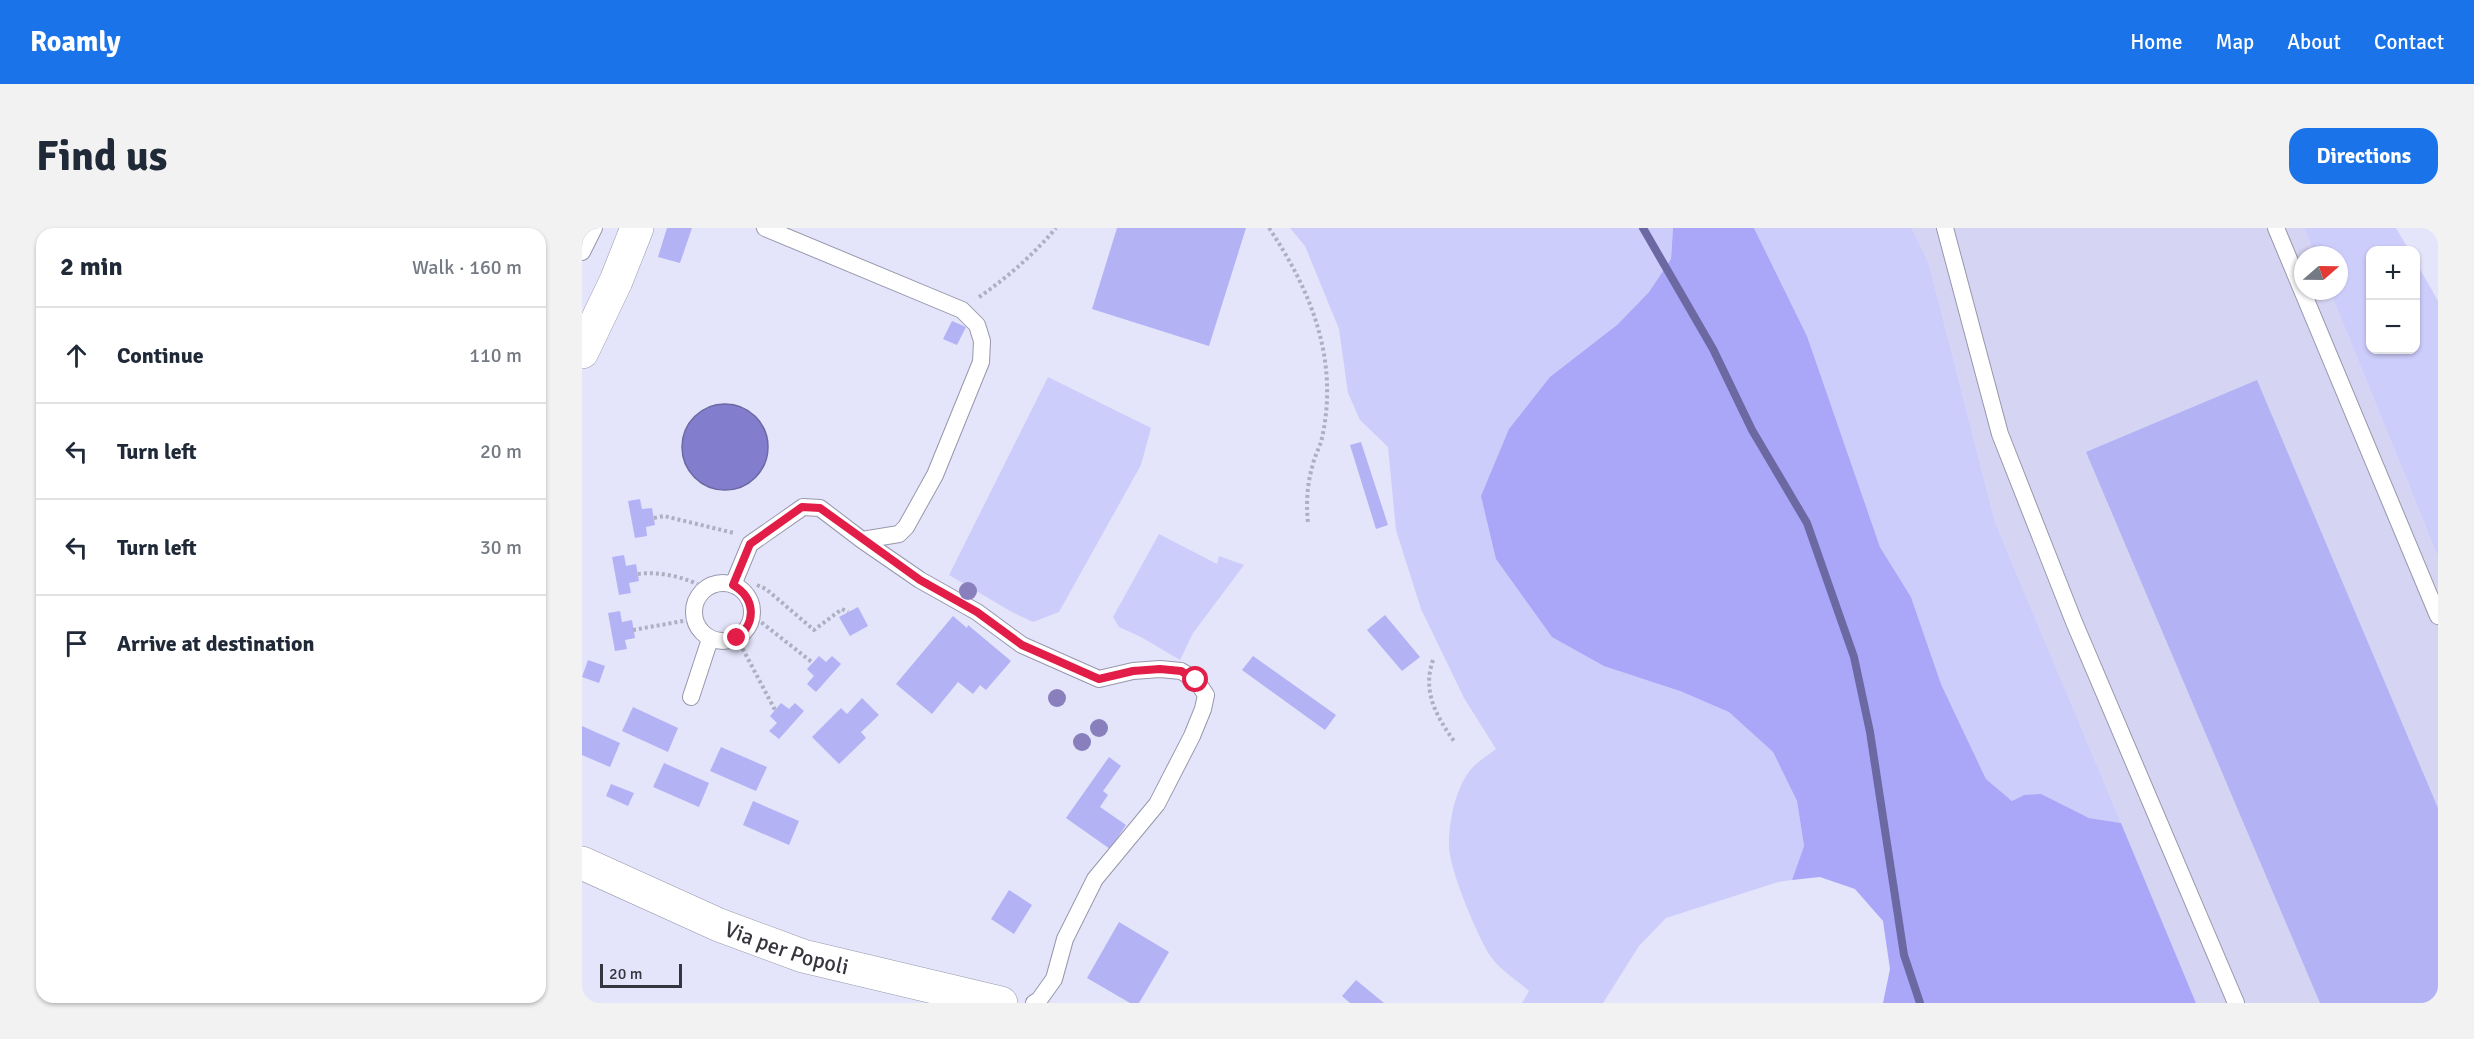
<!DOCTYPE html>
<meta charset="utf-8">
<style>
body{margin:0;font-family:Signika,sans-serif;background:#f2f2f3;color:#1f2937}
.controls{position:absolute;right:18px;top:18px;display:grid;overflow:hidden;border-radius:12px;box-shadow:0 2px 4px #0004}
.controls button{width:54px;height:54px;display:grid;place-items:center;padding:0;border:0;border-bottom:2px solid #e0e1e3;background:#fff;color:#1f2937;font:30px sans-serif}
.compass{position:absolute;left:1712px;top:18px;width:54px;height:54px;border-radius:50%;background:#fff;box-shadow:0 2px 4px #0004;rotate:70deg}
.scale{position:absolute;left:18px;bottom:15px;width:82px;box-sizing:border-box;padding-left:6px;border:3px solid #36363f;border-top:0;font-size:16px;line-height:21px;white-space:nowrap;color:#36363f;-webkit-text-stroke:4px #e4e4fb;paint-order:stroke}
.stop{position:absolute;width:18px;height:18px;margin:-14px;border:4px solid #e11d48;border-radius:50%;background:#fff}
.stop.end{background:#e11d48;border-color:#fff;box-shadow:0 2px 6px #0008}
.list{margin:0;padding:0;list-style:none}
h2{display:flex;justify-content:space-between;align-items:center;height:78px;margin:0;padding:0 24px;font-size:26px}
h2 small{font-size:20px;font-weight:400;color:#747a83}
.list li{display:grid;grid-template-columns:39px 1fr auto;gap:18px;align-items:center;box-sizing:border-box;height:96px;padding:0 24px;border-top:2px solid #e0e1e3}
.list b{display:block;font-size:22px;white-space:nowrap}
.list em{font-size:20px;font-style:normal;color:#747a83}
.icon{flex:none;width:33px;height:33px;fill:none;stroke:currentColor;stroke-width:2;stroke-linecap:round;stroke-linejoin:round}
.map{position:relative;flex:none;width:1856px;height:775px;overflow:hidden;border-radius:18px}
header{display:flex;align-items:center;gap:36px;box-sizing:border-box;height:84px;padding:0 30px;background:#1a73e8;color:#fff}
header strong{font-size:28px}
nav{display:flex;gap:33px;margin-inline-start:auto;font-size:21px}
.intro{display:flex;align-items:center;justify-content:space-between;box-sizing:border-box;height:144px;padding:0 36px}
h1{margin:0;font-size:42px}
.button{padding:15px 27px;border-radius:18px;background:#1a73e8;color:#fff;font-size:21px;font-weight:700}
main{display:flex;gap:36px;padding:0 36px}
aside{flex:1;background:#fff;border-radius:18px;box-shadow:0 2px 4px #0004}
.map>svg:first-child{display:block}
.built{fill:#d5d5f3}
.green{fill:#cdcdfc}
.forest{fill:#aaa7f9}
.water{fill:#827ecd;stroke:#6b68a2;stroke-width:1.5}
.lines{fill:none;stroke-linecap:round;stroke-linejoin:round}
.stream{stroke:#6b68a2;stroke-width:8}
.building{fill:#b3b2f5}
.service-casing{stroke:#9797ac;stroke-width:18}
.minor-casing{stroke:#9797ac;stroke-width:34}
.path{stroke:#afafc2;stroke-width:4;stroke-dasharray:3 3;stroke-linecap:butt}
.service{stroke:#fff;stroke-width:16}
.minor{stroke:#fff;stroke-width:33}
.tree{fill:#887fbc}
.route{stroke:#e11d48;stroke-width:8}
.labels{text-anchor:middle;stroke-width:5;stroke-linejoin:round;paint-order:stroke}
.street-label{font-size:22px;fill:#36363f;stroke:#e4e4fb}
</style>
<header>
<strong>Roamly</strong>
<nav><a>Home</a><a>Map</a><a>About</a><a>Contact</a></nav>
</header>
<div class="intro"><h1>Find us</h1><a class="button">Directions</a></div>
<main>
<aside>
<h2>2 min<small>Walk · 160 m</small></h2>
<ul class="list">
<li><svg class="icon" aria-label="ahead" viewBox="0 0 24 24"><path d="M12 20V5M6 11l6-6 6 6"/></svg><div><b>Continue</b></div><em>110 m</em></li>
<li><svg class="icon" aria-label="left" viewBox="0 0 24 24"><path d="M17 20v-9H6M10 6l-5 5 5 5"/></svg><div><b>Turn left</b></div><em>20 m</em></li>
<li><svg class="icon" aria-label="left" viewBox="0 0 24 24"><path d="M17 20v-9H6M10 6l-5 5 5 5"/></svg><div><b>Turn left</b></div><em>30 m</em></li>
<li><svg class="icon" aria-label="arrive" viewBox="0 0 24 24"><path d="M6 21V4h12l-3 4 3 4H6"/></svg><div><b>Arrive at destination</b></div></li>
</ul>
</aside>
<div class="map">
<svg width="1856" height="775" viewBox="0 0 1856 775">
<rect width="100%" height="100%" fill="#e4e4fb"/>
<!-- built -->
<path class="built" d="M1330 0H1722L1733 27H1721V63H1748L1856 329V775H1614L1413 294 1347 36Z"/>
<!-- green -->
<path class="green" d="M708 0H1091L1089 31 1067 64 1035 97 1098 463 1148 484 1191 524 1215 573 1222 618 1210 652 1196 654 1084 690 1057 718 1021 775H940L947 763C935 752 918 742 909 729 896 709 866 639 867 616 867 592 874 556 892 538 898 532 907 527 914 521L882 470 839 381 814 302 806 219 778 192 766 165 757 101 723 18Z
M1172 0H1330L1347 36 1413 294 1539 595 1508 590 1442 567 1430 573 1404 551 1359 456 1329 369 1298 319 1225 108Z
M1722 0H1814L1827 22H1788V122H1834V34L1856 73V329L1748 63H1757V27H1733Z
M466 149 569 200 559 237 477 384 451 394 430 384 367 347Z
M577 306 635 336 637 328 662 337 611 405 598 432 559 409 537 399 531 389Z"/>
<!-- forest -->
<path class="forest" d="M1091 0H1172L1225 108 1298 319 1329 369 1359 456 1404 551 1430 573 1442 567 1459 566 1507 590 1539 595 1614 775H1301L1308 741 1301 693 1273 661 1238 649 1210 652 1222 618 1215 573 1191 524 1147 484 1098 463 1022 438 970 409 914 331 899 268 927 201 968 149 1035 97 1067 64 1089 31Z"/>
<!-- water -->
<path class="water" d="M100 219a43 43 0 1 1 86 0a43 43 0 1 1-86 0Z"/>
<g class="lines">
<!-- stream -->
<path class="stream" d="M1061 0 1131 121 1170 202 1225 295 1272 429 1288 504 1322 727 1338 775"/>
</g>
<!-- building -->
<path class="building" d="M85 0H110L98 35 76 29Z
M535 0H664L627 118 510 81Z
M370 93 384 99 375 117 361 111Z
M1675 152 1856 580V775H1738L1504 224Z
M779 214 806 297 794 301 768 217Z
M58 271 60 281 70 280 73 297 64 299 65 308 53 310 46 273Z
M42 327 44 338 54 336 57 353 47 355 49 365 37 367 30 329Z
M276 379 286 398 268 408 257 389Z
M38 383 40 394 50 392 53 410 43 412 45 421 33 423 26 385Z
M803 387 838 429 820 443 785 402Z
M371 388 385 400 386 397 429 433 404 462 398 457 391 466 376 454 350 486 314 456Z
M237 428 244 434 250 428 259 436 234 464 225 456 232 448 225 441Z
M671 428 754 487 743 502 660 442Z
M6 432 23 438 17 455 0 449Z
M280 470 297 487 279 504 284 510 257 536 230 509 259 480 265 486Z
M199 475 207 481 213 475 222 483 197 511 187 503 195 495 188 488Z
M51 479 96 500 86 524 40 503Z
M0 498 38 515 28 539 0 527Z
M139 519 185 539 174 563 128 543Z
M527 529 539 538 521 563 526 567 518 579 544 597 528 621 484 590Z
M82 535 127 555 117 579 71 559Z
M29 556 52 565 46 578 24 568Z
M171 573 217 593 207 617 161 597Z
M427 662 450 677 432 706 409 691Z
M537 694 587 724 557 775H548L505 750Z
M774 752 802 775H768L760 768Z"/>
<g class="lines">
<defs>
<path id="service" d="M1363 0 1418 206 1492 394 1654 775
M1694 0 1856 388
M0 24 12 0
M280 312 338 352 395 384 440 417 517 451 551 443 578 441 599 443 614 452 624 467 621 481 610 508 575 576 513 651 483 711 472 751 457 772 452 775
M112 384a29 29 0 1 1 58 0a29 29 0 1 1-58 0Z
M151 357 168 316 221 279 238 280 280 312 317 306 324 299 353 247 399 134 400 113 395 97 380 82 183 0
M109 469 128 411"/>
<g id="minor">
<path d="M0 124 34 53 55 0"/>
<path id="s1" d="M0 635 137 697 221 728 419 775"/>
</g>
</defs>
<!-- service casing -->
<use href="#service" class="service-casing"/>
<!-- minor casing -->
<use href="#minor" class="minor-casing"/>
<!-- path -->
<path class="path" d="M687 0C730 64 757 133 740 210 738 219 733 227 731 236 725 256 724 275 726 295
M397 69C426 49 451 27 474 0
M72 290 82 288 152 305
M56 346C75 343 107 349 123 361
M175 357 184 361 232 402 260 381 266 384
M170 387 231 435
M51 402 112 391
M155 410 193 482
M851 432C840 463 854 488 872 513"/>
<!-- service -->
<use href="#service" class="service"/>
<!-- minor -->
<use href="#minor" class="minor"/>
</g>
<!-- trees -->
<g class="tree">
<circle cx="386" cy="363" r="9"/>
<circle cx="475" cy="470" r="9"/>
<circle cx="517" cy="500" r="9"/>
<circle cx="500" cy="514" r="9"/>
</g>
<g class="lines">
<!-- route -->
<path class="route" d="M155 410C175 394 173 370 151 357L168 316 220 279 238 280 338 352 395 384 440 417 517 451 551 443 578 441 599 443 614 452"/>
</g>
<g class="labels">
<!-- street labels -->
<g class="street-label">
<text dy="8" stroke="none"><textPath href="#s1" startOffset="222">Via per Popoli</textPath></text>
</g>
</g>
</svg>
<div class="controls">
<button>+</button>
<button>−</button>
</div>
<svg class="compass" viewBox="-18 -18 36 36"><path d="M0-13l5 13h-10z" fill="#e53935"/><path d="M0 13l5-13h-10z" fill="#747a83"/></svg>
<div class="scale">20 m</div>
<div class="stop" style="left:614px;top:452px"></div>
<div class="stop end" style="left:155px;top:410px"></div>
</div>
</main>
